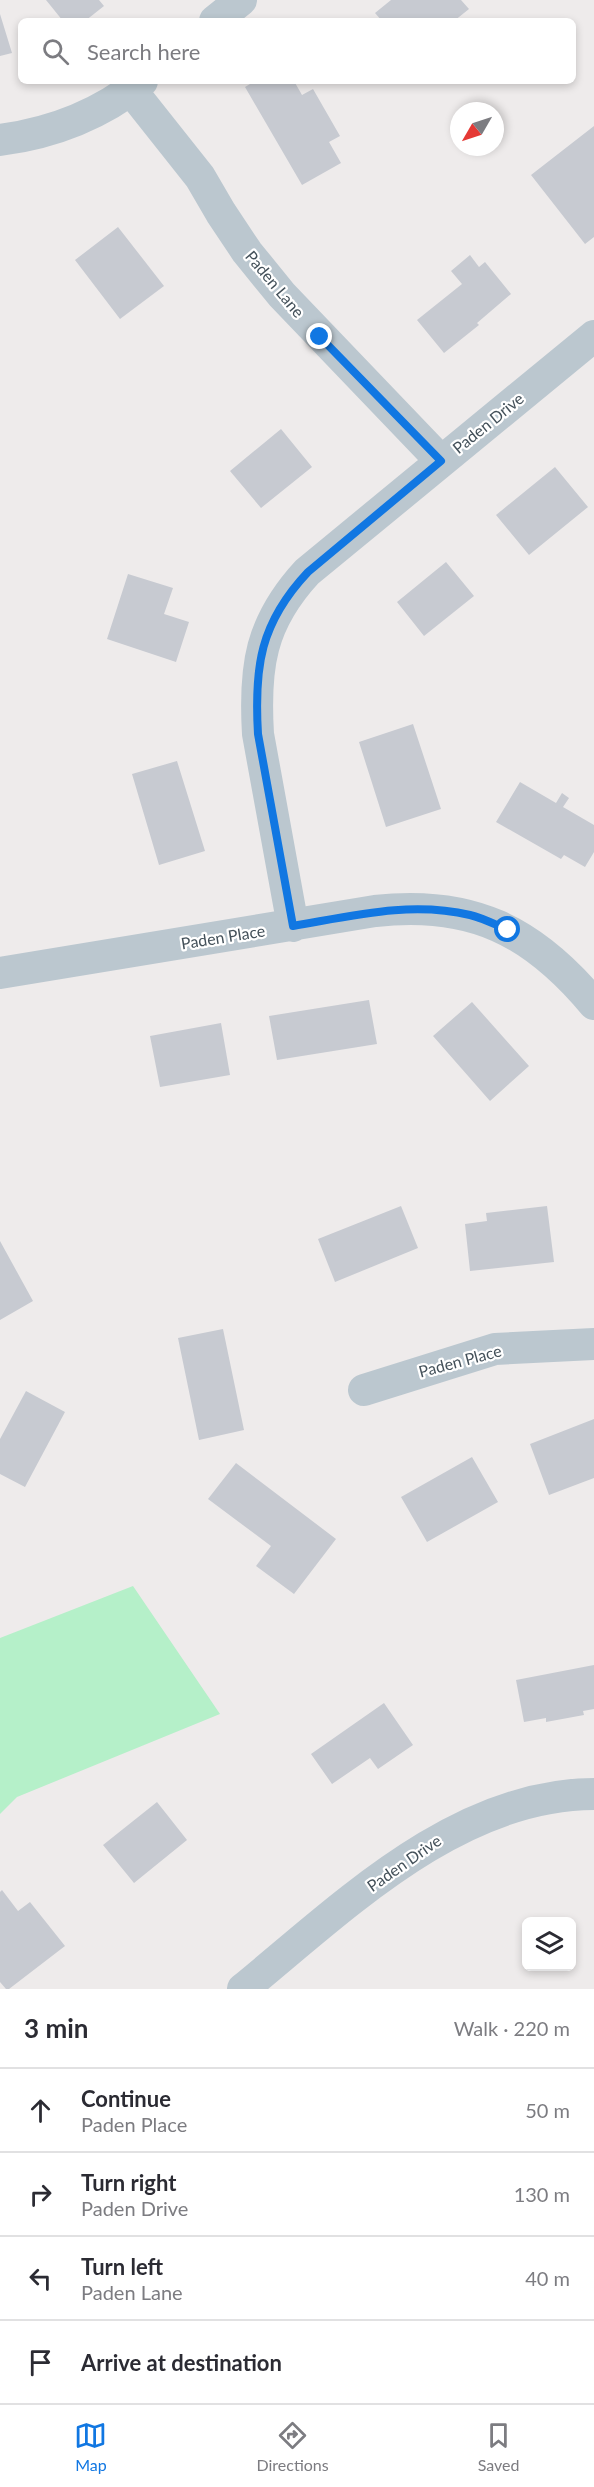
<!DOCTYPE html>
<meta charset="utf-8">
<style>
body{margin:0;font-family:Lato,sans-serif;background:#f7f7f7;color:#2b2b33}
.controls{position:absolute;right:18px;bottom:18px;display:grid;overflow:hidden;border-radius:9px;box-shadow:0 3px 9px #0003}
.controls button{width:54px;height:54px;display:grid;place-items:center;padding:0;border:0;border-bottom:2px solid #e1e1e2;background:#fff;color:#2b2b33;font:30px sans-serif}
.compass{position:absolute;left:450px;top:102px;width:54px;height:54px;border-radius:50%;background:#fff;box-shadow:0 3px 9px #0003;rotate:231deg}
.stop{position:absolute;width:18px;height:18px;margin:-14px;border:4px solid #1177e2;border-radius:50%;background:#fff}
.stop.end{background:#1177e2;border-color:#fff;box-shadow:0 2px 6px #0008}
.list{margin:0;padding:0;list-style:none}
h2{display:flex;justify-content:space-between;align-items:center;height:78px;margin:0;padding:0 24px;font-size:26px}
h2 small{font-size:20px;font-weight:400;color:#7c7c81}
.list li{display:grid;grid-template-columns:39px 1fr auto;gap:18px;align-items:center;box-sizing:border-box;height:84px;padding:0 24px;border-top:2px solid #e1e1e2}
.list b{display:block;font-size:22px;white-space:nowrap}
.list p{margin:0;font-size:20px;white-space:nowrap;color:#7c7c81}
.list em{font-size:20px;font-style:normal;color:#7c7c81}
.icon{flex:none;width:33px;height:33px;fill:none;stroke:currentColor;stroke-width:2;stroke-linecap:round;stroke-linejoin:round}
.map{position:relative;flex:none;width:594px;height:1989px;overflow:hidden}
.search{position:absolute;background:#fff;box-shadow:0 3px 9px #0003;left:18px;right:18px;top:18px;height:66px;display:flex;align-items:center;gap:15px;box-sizing:border-box;padding:0 21px;border-radius:9px;color:#7c7c81;font-size:22px}
.sheet{height:414px;background:#fff}
nav{display:flex;justify-content:space-around;align-items:center;box-sizing:border-box;height:84px;border-top:2px solid #e1e1e2;background:#fff;font-size:16px;color:#7c7c81}
nav a{display:grid;justify-items:center;gap:3px}
nav .on{color:#1177e2}
.map>svg:first-child{display:block}
.green{fill:#b5f0c9}
.building{fill:#c7cad1}
.lines{fill:none;stroke-linecap:round;stroke-linejoin:round}
.minor{stroke:#bbc7cf;stroke-width:32}
.route{stroke:#1177e2;stroke-width:8}
.labels{text-anchor:middle;stroke-width:4.5;stroke-linejoin:round;paint-order:stroke}
.street-label{font-size:16px;fill:#435059;stroke:#fff}
</style>
<div class="map">
<svg width="594" height="1989" viewBox="0 0 594 1989">
<rect width="100%" height="100%" fill="#eeebeb"/>
<!-- green -->
<path class="green" d="M133 1586 220 1714 17 1797 0 1814V1638Z"/>
<!-- building -->
<path class="building" d="M46 0H99L104 6 85 21H63Z
M391 0H461L469 9 454 21H382L375 13Z
M0 14 12 53 0 56Z
M255 81H294L302 95 313 89 340 136 329 142 341 163 302 185 245 87Z
M594 126V237L585 244 531 175Z
M118 227 164 286 120 319 75 260Z
M470 255 479 267 485 262 511 294 477 323 479 325 444 353 417 320 462 284 451 271Z
M281 429 312 467 261 508 230 471Z
M555 467 588 507 529 555 496 515Z
M446 562 474 596 424 636 397 602Z
M128 574 173 588 164 614 189 622 176 662 107 639Z
M413 724 441 809 386 827 359 742Z
M177 761 205 851 159 865 132 774Z
M520 782 556 803 562 793 569 798 563 807 594 825V852L585 867 564 855 561 859 496 822Z
M369 1000 377 1044 277 1060 269 1016Z
M472 1002 529 1066 490 1101 433 1036Z
M221 1023 230 1075 160 1087 150 1036Z
M401 1206 418 1248 335 1282 318 1239Z
M547 1206 554 1262 470 1271 465 1224 487 1221 486 1213Z
M0 1241 33 1301 0 1320Z
M223 1329 244 1430 199 1440 178 1338Z
M26 1391 65 1412 25 1487 0 1474V1439Z
M594 1419V1478L549 1495 530 1444Z
M472 1457 498 1502 427 1542 401 1497Z
M236 1463 336 1539 294 1594 256 1566 271 1546 208 1499Z
M594 1665V1709L583 1711 584 1715 546 1722V1718L524 1722 516 1680Z
M384 1703 413 1745 378 1769 370 1758 332 1784 311 1754Z
M157 1802 187 1840 134 1883 103 1845Z
M2 1890 18 1911 30 1902 65 1946 9 1989H6L0 1982V1892Z"/>
<g class="lines">
<!-- minor -->
<path class="minor" d="M215 21 241 0
M131 90 200 177 221 213 247 252 282 295 441 461
M0 140C53 133 100 115 142 81
M293 926 258 734C254 667 260 623 307 572L594 336
M0 973 375 911C472 900 533 931 594 1004
M364 1390 495 1349 594 1344
M243 1989C342 1908 457 1794 594 1794"/>
</g>
<g class="lines">
<!-- route -->
<path class="route" d="M320 337 441 461 308 572C260 623 254 667 258 734L293 926C352 916 410 901 470 915 483 918 496 925 508 930"/>
</g>
<g class="labels">
<!-- street labels -->
<g class="street-label">
<text transform="translate(275 284) rotate(50)" y="6">Paden Lane</text>
<text transform="translate(488 423) rotate(-39)" y="6">Paden Drive</text>
<text transform="translate(223 937) rotate(-9)" y="6">Paden Place</text>
<text transform="translate(460 1361) rotate(-15)" y="6">Paden Place</text>
<text transform="translate(404 1863) rotate(-35)" y="6">Paden Drive</text>
</g>
</g>
</svg>
<div class="controls">
<button><svg class="icon" aria-label="layers" viewBox="0 0 24 24"><path d="M12 4l9 5-9 5-9-5zM3 14l9 5 9-5"/></svg></button>
</div>
<svg class="compass" viewBox="-18 -18 36 36"><path d="M0-13l5 13h-10z" fill="#e53935"/><path d="M0 13l5-13h-10z" fill="#7c7c81"/></svg>
<div class="stop" style="left:508px;top:930px"></div>
<div class="stop end" style="left:320px;top:337px"></div>
<div class="search"><svg class="icon" aria-label="search" viewBox="0 0 24 24"><circle cx="10" cy="10" r="6"/><path d="M15 15l6 6"/></svg>Search here</div>
</div>
<section class="sheet">
<h2>3 min<small>Walk · 220 m</small></h2>
<ul class="list">
<li><svg class="icon" aria-label="ahead" viewBox="0 0 24 24"><path d="M12 20V5M6 11l6-6 6 6"/></svg><div><b>Continue</b><p>Paden Place</p></div><em>50 m</em></li>
<li><svg class="icon" aria-label="right" viewBox="0 0 24 24"><path d="M7 20v-9h11M14 6l5 5-5 5"/></svg><div><b>Turn right</b><p>Paden Drive</p></div><em>130 m</em></li>
<li><svg class="icon" aria-label="left" viewBox="0 0 24 24"><path d="M17 20v-9H6M10 6l-5 5 5 5"/></svg><div><b>Turn left</b><p>Paden Lane</p></div><em>40 m</em></li>
<li><svg class="icon" aria-label="arrive" viewBox="0 0 24 24"><path d="M6 21V4h12l-3 4 3 4H6"/></svg><div><b>Arrive at destination</b></div></li>
</ul>
</section>
<nav>
<a class="on"><svg class="icon" aria-label="map" viewBox="0 0 24 24"><path d="M3 6l6-2 6 2 6-2v14l-6 2-6-2-6 2zM9 4v14M15 6v14"/></svg>Map</a>
<a><svg class="icon" aria-label="directions" viewBox="0 0 24 24"><path d="M12 3l9 9-9 9-9-9zM9 14v-3h6M13 9l2 2-2 2"/></svg>Directions</a>
<a><svg class="icon" aria-label="saved" viewBox="0 0 24 24"><path d="M7 4h10v16l-5-4-5 4z"/></svg>Saved</a>
</nav>
